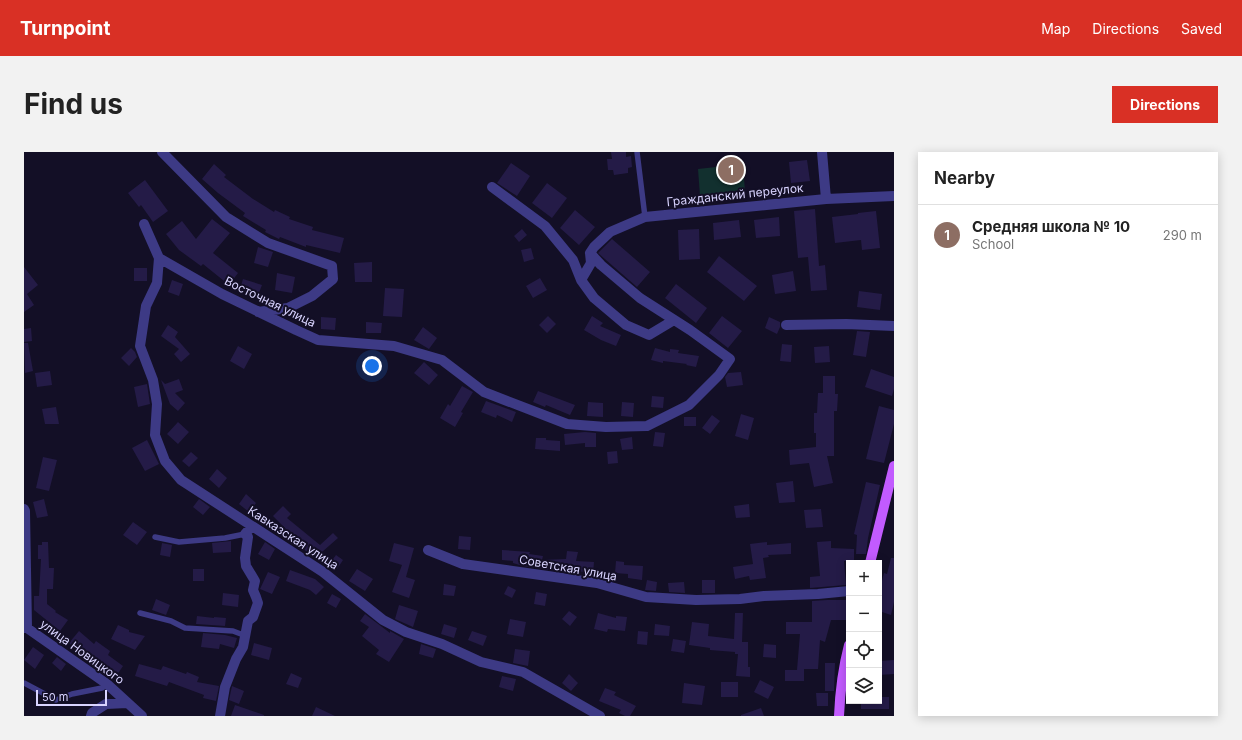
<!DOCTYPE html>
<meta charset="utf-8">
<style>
body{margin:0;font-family:Inter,sans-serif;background:#f2f2f2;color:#222}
.controls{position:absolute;right:12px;bottom:12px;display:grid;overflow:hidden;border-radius:0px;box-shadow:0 2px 10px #0003}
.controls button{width:36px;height:36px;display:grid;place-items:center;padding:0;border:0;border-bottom:1px solid #e0e0e0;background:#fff;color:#222;font:20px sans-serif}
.scale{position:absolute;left:12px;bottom:10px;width:71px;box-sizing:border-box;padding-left:4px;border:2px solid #d9d4ff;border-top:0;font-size:11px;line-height:14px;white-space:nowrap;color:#d9d4ff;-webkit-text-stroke:3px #130f26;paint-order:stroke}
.you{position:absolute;left:348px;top:214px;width:14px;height:14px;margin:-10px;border:3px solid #fff;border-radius:50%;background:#1a73e8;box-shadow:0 0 0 6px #1a73e833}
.badge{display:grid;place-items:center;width:26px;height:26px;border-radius:50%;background:#d93025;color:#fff;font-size:13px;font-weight:700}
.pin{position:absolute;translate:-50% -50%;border:2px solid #fff;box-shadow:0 1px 4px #0006}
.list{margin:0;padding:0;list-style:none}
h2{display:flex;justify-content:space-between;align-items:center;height:52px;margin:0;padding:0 16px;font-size:17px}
h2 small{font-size:13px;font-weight:400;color:#767676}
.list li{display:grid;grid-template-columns:26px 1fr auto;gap:12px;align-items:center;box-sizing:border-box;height:60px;padding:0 16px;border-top:1px solid #e0e0e0}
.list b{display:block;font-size:15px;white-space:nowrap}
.list p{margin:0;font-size:13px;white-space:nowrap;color:#767676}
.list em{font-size:13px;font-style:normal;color:#767676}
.icon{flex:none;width:22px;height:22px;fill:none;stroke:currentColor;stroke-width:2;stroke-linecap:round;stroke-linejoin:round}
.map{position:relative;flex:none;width:870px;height:564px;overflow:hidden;border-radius:0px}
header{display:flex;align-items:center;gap:24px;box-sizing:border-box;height:56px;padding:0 20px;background:#d93025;color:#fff}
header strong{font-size:19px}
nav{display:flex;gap:22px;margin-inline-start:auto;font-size:14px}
.intro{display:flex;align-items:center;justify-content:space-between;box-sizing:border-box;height:96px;padding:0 24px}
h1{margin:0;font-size:28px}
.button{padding:10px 18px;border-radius:0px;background:#d93025;color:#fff;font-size:14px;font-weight:700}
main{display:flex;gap:24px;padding:0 24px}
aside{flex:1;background:#fff;border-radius:0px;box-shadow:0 2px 10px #0003}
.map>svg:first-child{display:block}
.green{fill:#12302f}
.building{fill:#241b47}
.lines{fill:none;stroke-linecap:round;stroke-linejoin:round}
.lane{stroke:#3d3a85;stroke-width:5.5}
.street{stroke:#3d3a85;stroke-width:10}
.primary{stroke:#c25bff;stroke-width:10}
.labels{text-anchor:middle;stroke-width:4;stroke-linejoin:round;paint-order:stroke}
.street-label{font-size:12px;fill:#d9d4ff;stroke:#130f26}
</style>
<header>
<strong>Turnpoint</strong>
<nav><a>Map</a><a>Directions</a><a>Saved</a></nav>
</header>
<div class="intro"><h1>Find us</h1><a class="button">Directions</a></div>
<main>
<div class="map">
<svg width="870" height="564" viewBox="0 0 870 564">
<rect width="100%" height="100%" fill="#130f26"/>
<!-- green -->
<path class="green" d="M719 12 721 40 676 44 674 17Z"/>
<!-- building -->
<path class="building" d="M587 0H602V5L607 4 608 15 604 16V21L590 23 589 18H584L583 7H588Z
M783 8 786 29 767 31 765 10Z
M487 11 506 24 493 44 473 31Z
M190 12 202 23 200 25 229 47 250 60 251 58 266 65 265 67 289 75 288 78 320 86 316 101 282 93V95L256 85 255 87 241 80 242 78 219 64 221 61 194 41 178 27Z
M121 28 144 59 129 70 117 53 115 55 104 41Z
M523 31 543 46 528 66 508 51Z
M791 57 795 114 801 113 803 138 787 139 784 105 774 106 770 59Z
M551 58 571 75 555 93 536 76Z
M852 59 856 96 838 98 837 88 811 91 808 65 834 62V61Z
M755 65 756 84 732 86 730 68Z
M188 67 206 81 189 101 214 121 205 133 179 112 177 114 155 98 142 82 158 69 172 87Z
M715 68 717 85 690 88 689 71Z
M498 77 503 83 495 90 490 84Z
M675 77 676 107 655 108 654 78Z
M588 87 626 120 613 135 574 101Z
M234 95 249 100 244 115 230 111Z
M507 96 510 107 500 110 497 98Z
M695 104 733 134 720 149 683 120Z
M348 110V130H331L330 111Z
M0 115 14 133 3 142 10 153 0 160Z
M110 116H123V129H110Z
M769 119 772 139 751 142 748 123Z
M253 121 271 125 268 141 251 138Z
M516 126 523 138 509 146 502 134Z
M219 127 238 133 233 146 215 140Z
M148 128 159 132 155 144 144 140Z
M652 132 683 156 672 171 641 146Z
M361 136 380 137 378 165 359 164Z
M835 139 858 142 856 158 833 155Z
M524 164 532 172 523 181 515 173Z
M568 164 579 171 576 174 597 183 592 194 577 188 560 178Z
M698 164 718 179 704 196 685 181Z
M297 165 312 166 311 178 297 177Z
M745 165 756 170V175L753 182 741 176Z
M342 170 358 171 357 181H342Z
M144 173 154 180 151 185 166 202 157 210 150 202 155 197 137 184Z
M399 175 413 186 405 197 390 188Z
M7 176 8 189 0 190V177Z
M833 179 846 180 842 205 829 203Z
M0 191H4L9 219 1 221Z
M758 192 768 193 767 210 756 209Z
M214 194 228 202 220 217 206 209Z
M805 194 806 210 791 211 790 195Z
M107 196 111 200 113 205 105 214 97 206Z
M631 196 646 200V197L655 198 654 201 675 204 672 215 662 213 663 212 639 209V211L627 208Z
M400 210 414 223 405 233 390 221Z
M847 217 870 225V237L868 244 841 235Z
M26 219 28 233 13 235 11 221Z
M717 220 719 233 703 235 701 225 704 221Z
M799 224H811V242H814L813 259H810V304H803L809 331 790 335 785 311 766 313 765 298 792 295V281H790V261H793L794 241H799Z
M155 227 159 238 151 241 161 251 154 259 146 252 137 228 141 232Z
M123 232 126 252 114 255 110 235Z
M438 234 449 240 437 260 439 261 431 275 416 266 424 252 426 254Z
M514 239 551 253 546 263 522 253 521 255 509 250Z
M628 244 640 245 639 256 627 255Z
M462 249 492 260 488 270 473 263 472 266 457 260Z
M564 250 579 251V265L563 264Z
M598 250 610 251 609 265 597 264Z
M855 254 870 258V272L860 311 842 307Z
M32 255 35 272H21L18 257Z
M717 262 730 266 724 288 711 284Z
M688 263 696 269 686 282 678 276Z
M660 265H672V274H660Z
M154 270 165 280 154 292 143 282Z
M561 280 572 281V295H561V291L541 293 540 282Z
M631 280 641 281 639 295 629 294Z
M608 285 609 297 598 298 596 287Z
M512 286H522V288L536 289V299L511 297Z
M123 288 135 312 121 319 108 296Z
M593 299 594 311 584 312 583 300Z
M167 300 174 306 165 315 158 309Z
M19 305 33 308 25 339 12 336Z
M193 317 203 326 195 336 185 327Z
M769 329 771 350 755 351 752 331Z
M842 330 856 333 844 386 842 402H832L833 383 830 382Z
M222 342 232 351 225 360 215 352Z
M20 347 24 364 13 366 9 350Z
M175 347 186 355 179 363 169 355Z
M725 352 726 365 712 366 710 354Z
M259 354 267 362 263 366 296 393 309 381 314 386 298 400 294 397 289 405 262 382 264 379 249 364Z
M797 357 799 375 782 376 780 358Z
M109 370 123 380 113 393 99 383Z
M435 384 447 385 446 398 434 397Z
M207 389V400L189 401 188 391Z
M807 389V396L830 397V409H820L822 433 786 436V425L796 424 793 390Z
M18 390H24L25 416H30L29 437H23V452L32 459 31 460 44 468 36 479 10 458V444H15L17 407H14V393H18Z
M241 390 251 397 245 408 234 402Z
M743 390V393L767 391V402L744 403 745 405 739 406 742 426 726 428 725 424 711 427 709 415 729 412 726 392Z
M138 391 148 393 146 405 136 403Z
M370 391 390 396 382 425 391 428 385 446 368 440 378 413 365 409Z
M478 398 506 400 505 402 519 404 518 408 542 407 543 399 554 400 552 409 570 410 569 422H560V420L533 416V419L499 414 489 411V409L478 408Z
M312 403 319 408 313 417 306 411Z
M867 406H870V450L867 463 855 459V440L860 421 863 422Z
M592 409 600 410V413L619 414 618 428 604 426V422L591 421Z
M169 417H180V429H169Z
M333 417 349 427 341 439 325 429Z
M266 418 291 427 300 435 292 443 286 438 262 429Z
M244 420 256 425 248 442 236 437Z
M623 428 633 430 632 439 621 438Z
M678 428H691V441H678Z
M660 430 661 441 645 440 644 431Z
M420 432 432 434 430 444 419 443Z
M484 434 492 438 488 446 480 442Z
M512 440 523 442 521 454 510 452Z
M199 441 215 443 214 455 198 453Z
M308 442 317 447 312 456 303 451Z
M132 447 146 453 142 463 128 458Z
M803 448H825V468H807L801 490 796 488 794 517H780V529H761V518H773L776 482H762V470H788V449Z
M375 453 394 459 389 475 371 467Z
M545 459 553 465 546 474 538 467Z
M574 461 592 466V464L603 465 601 479 584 477 583 480 570 477Z
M711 461H719L718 490H724V515H726V525L712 524 714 502H711V500L686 498V496L665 493 668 470 685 472 684 484 710 487Z
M341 462 366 481V479L380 487 365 510 352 502 355 498 338 484 345 475 336 469Z
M173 464 190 466V465L202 466 201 474 172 472Z
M486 467 502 470 499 485 483 482Z
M420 472 433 476 430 486 417 482Z
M631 472 646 474 645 484 630 483Z
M94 473 105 478V480L121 484 111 498 87 487Z
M55 479 70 492 72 489 86 499 84 503 99 514 91 526 81 519 82 517 56 499 55 500 45 491Z
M448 479 463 484 459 494 444 488Z
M614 479 624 480 623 493 613 492Z
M179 481 201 483 213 486 210 496 196 492 195 497 177 495Z
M649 487 662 489 660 501 647 499Z
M230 491 248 496 245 508 227 503Z
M397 492 412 497 409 506 395 502Z
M740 492 752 493V506L739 505Z
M9 495 20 503 11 517 0 508Z
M491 497 506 499 504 514 489 511Z
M33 505 42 512 37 519 28 511Z
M870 508V522L855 523V509Z
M801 511H811L810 539H801Z
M115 512 137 518 139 514 162 522 163 520 175 525 173 530 195 534 192 549 179 546 180 543 145 530 143 534 111 524Z
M267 521 278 526 274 536 262 532Z
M545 522 554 531 547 539 538 531Z
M478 524 492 527 489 539 475 535Z
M736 528 750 535 744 547 730 540Z
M697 530H714V545H697Z
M660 531 681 534 678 553 658 551Z
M208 534 220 539 215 552 205 548Z
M581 536 592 540 590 543 612 554 606 564H601L595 561 597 558 575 549Z
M792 541H804V554H793Z
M855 545H865V557H837V549H855Z
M211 553 240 563V564H207Z
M292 555 311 564H288Z
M737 556 740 564H717V563Z"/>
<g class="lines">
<!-- lane -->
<path class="lane" d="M613 0 621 65
M131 385 155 390 201 386 221 382
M116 461 147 469 161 476 209 479 222 484
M0 531 32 548 48 542 78 536 83 532"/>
<!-- street -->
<path class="street" d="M138 0 202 65 244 91 308 114 309 127 288 144 264 156 234 160
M798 0 802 47
M468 35 521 74 549 108 557 128 567 111 566 101
M120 72 135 106 198 142 272 178 294 188 370 194 418 208 460 240 543 272 582 275 623 274 665 253 695 223 706 207 666 178 616 146 577 113 566 101 570 95 586 80 621 65 802 47 870 44
M135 106 133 131 122 154 116 194 129 228 133 252 131 283 141 309 157 328 299 420 359 468 382 480 418 492 457 510 499 520 576 564
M557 128 570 146 602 173 625 183 650 168
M762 173 822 172 870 174
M0 357 1 359 3 476
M404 398 439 412 573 431 622 445 672 448 716 447 740 444 794 442 825 439
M0 476H3L83 532 118 564
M67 564 68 561 82 552 103 551
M196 564 201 535 212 507 219 495 224 469 229 465 234 451 232 445 229 438 231 429 222 414 221 406 224 385 221 382 228 374"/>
<!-- primary -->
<path class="primary" d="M846 411 870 314
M815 564C816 540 819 516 825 493"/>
</g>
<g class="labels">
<!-- street labels -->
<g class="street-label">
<text transform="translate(711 43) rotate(-6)" y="4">Гражданский переулок</text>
<text transform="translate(246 150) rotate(26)" y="4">Восточная улица</text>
<text transform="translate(269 386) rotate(33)" y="4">Кавказская улица</text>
<text transform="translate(544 416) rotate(10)" y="4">Советская улица</text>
<text transform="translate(58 500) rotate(36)" y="4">улица Новицкого</text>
</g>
</g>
</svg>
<div class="controls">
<button>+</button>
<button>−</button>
<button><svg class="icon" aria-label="locate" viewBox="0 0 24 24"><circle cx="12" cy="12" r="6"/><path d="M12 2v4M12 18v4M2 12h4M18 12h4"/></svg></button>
<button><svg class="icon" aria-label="layers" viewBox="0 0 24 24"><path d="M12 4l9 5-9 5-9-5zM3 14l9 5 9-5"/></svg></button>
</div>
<div class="scale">50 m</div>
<div class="you"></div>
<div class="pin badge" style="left:707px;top:18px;background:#8d6e63">1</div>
</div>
<aside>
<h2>Nearby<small></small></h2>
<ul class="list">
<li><span class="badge" style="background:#8d6e63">1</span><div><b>Средняя школа № 10</b><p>School</p></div><em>290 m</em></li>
</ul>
</aside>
</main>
